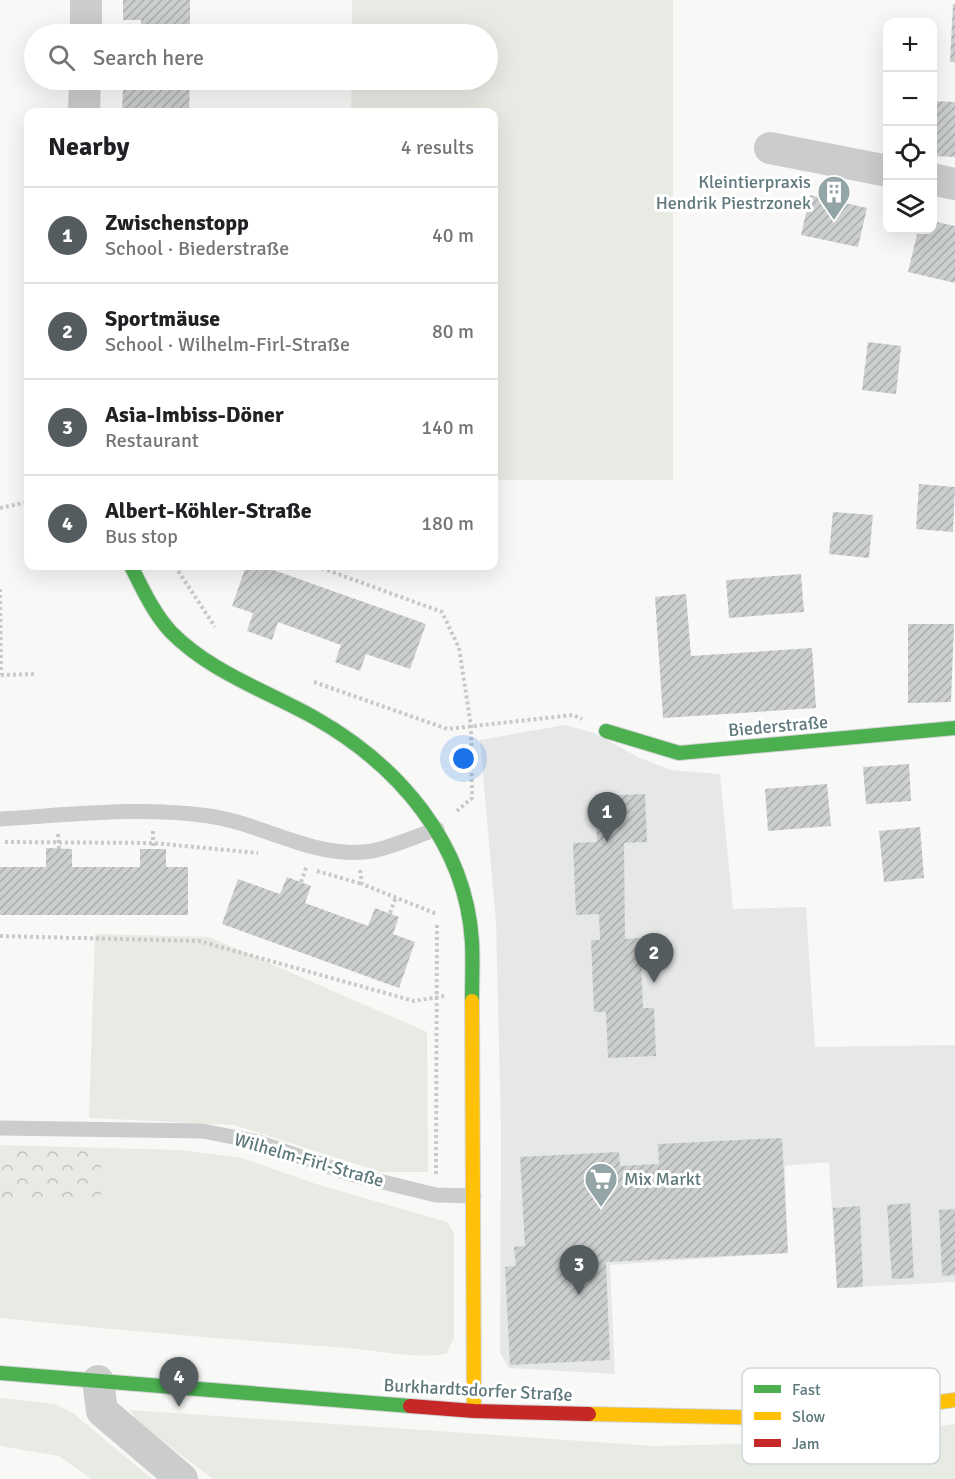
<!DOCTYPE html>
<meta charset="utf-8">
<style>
body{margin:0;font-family:Signika,sans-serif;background:#f2f2f2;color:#202124}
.controls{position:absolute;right:18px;top:18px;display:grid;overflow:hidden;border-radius:12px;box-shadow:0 6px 24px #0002}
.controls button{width:54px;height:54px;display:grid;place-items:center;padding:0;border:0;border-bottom:2px solid #e0e0e0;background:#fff;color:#202124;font:30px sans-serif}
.you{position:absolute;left:464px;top:759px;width:21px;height:21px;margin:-15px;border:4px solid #fff;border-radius:50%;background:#1a73e8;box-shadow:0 0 0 9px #1a73e833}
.badge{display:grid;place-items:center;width:39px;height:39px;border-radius:50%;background:#545c5f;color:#fff;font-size:20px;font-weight:700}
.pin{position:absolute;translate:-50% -50px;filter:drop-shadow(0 2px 3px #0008)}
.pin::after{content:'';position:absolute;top:32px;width:21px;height:18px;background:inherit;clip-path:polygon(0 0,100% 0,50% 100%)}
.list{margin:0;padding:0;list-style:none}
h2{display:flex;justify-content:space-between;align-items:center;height:78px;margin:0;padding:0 24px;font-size:26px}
h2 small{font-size:20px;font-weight:400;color:#757577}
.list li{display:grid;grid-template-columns:39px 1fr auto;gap:18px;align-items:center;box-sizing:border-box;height:96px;padding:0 24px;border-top:2px solid #e0e0e0}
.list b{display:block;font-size:22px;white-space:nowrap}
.list p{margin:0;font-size:20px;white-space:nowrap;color:#757577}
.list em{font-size:20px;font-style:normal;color:#757577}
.icon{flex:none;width:33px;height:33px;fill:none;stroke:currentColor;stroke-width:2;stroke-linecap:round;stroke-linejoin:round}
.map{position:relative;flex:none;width:955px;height:1479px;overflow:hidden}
.search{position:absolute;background:#fff;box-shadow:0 6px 24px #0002;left:24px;top:24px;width:474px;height:66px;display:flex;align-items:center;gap:15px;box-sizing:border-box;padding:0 21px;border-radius:33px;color:#757577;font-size:22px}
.panel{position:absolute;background:#fff;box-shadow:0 6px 24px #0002;left:24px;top:108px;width:474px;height:462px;border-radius:12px}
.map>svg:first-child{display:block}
.built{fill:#e6e8e7}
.grass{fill:#e8eae4}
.park{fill:url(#park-crowns)}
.building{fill:url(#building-hatch)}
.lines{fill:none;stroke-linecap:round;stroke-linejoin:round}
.fast-casing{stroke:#d3d5d5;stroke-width:16}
.slow-casing{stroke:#d3d5d5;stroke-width:16}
.jam-casing{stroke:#d3d5d5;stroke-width:16}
.path{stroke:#c8caca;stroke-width:4;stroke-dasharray:3 3;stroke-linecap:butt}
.lane{stroke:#cacdcc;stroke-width:15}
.street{stroke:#cacdcc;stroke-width:32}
.fast{stroke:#4caf50;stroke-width:14}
.slow{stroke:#ffc107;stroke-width:14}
.jam{stroke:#c62828;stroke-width:14}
.labels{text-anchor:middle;stroke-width:6;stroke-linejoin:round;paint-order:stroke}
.poi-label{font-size:18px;fill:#5e787c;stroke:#fff;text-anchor:end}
.street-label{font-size:18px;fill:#5e787c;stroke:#fff}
.key{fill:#fff;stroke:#cfd6d8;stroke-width:1.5}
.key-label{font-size:16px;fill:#5e787c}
</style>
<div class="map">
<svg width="955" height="1479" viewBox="0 0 955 1479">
<defs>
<pattern id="park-crowns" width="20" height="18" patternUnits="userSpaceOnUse" patternTransform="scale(1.5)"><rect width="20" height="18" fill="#e8eae4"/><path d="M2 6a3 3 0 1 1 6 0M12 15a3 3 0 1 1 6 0" fill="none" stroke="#bfc2be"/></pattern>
<pattern id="building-hatch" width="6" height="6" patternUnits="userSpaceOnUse" patternTransform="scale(1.5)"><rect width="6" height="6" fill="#cdcfcf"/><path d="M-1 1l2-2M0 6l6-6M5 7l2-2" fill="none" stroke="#aaadad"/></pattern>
</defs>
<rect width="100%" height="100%" fill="#f8f8f7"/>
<!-- built -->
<path class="built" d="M565 725 594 733 640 758 671 770 720 774 733 909 806 907 815 1047 955 1045V1282L837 1288 829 1162 785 1166 788 1253 610 1265 615 1374 509 1368 500 1353 501 1131 496 922 480 740Z"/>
<!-- grass -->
<path class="grass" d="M352 0H673V480H494V112H351L352 80H488V34H352Z
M95 934 209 937 427 1032 428 1172H381L234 1125 89 1118Z
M0 1145 180 1150 242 1158 316 1184 447 1222 454 1233V1338L447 1353C426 1360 373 1350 348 1348 231 1340 116 1330 0 1318Z
M0 1398 55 1404 73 1413 152 1479H91L59 1456 0 1446Z
M130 1410 654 1446 815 1442 955 1424V1479H213L136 1421Z"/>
<!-- park -->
<path class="park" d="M0 1148 101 1151V1203L0 1199Z"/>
<!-- building -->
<path class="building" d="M123 0H190V34H141V20H123Z
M953 4H955V62H950Z
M141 80H190L189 112H122L123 89H141Z
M932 101 955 102V157L932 156Z
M810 195 867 208 858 247 801 235Z
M932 221 955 226V283L908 272 918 230H932Z
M868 342 901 346 896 394 862 390Z
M919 484 955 487 953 532 916 529Z
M833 512 873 515 869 558 829 554Z
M246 566H262L426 624 410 669 366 654 360 671 335 662 341 645 278 622 272 640 247 631 253 613 232 606Z
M801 574 804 612 729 618 726 580Z
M686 594 691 656 812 648 816 708 663 718 655 597Z
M908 624H954L951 702 908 703Z
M909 764 911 801 866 804 863 767Z
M827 784 831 826 768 831 765 789Z
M645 794 647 842 624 843 625 939 640 938 643 1008H654L656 1056 608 1058 606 1012H594L591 940H600L599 914 576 915 573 843 597 842 595 796Z
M920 827 924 878 884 882 879 831Z
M46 848 72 849V867H140V849H166V867H188V915H0V867H46Z
M287 877 311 886 305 903 368 926 375 908 399 917 393 934 415 942 399 988 222 924 238 879 280 894Z
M782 1138 788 1253 606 1262 610 1360 510 1365 505 1267 516 1266 514 1247 525 1246 520 1157 619 1152 620 1166 659 1164 658 1144Z
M910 1203 914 1278 892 1279 887 1205Z
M860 1206 863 1287 837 1288 833 1208Z
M955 1209V1275L942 1276 939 1210Z"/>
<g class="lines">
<defs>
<path id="fast" d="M131 566C142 588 154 614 171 632 210 672 267 691 315 718 398 765 466 843 472 942 473 961 472 981 472 1001
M606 731 679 753 955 728
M0 1373 410 1406"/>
<path id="slow" d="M472 1001 474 1411
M589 1414 817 1419 955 1400"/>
<path id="jam" d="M410 1406 474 1411 589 1414"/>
</defs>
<!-- fast casing -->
<use href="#fast" class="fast-casing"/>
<!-- slow casing -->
<use href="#slow" class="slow-casing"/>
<!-- jam casing -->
<use href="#jam" class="jam-casing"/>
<!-- path -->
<path class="path" d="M0 508 28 502
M175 566 215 627
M316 566 442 612 459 648 471 726 472 798 457 811
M0 589 1 675
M1 675 37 674
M314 682 447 729 573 715 582 719
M153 831V849
M58 834 59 849
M5 842 153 843 258 853
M360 870 362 884 437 914
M317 871 362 884
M301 882 307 865
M390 913 396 897
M0 936 199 941 414 1001 444 996
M436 1174 437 923"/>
<!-- lane -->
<path class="lane" d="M0 819C69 815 140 806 209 816 265 824 314 860 372 851 394 847 416 836 437 829
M0 1128 203 1131 258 1142 350 1174 436 1195 474 1196"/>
<!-- street -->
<path class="street" d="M86 34V0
M84 112 85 80
M770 148 888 171
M932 179 955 184
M98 1381 102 1411 182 1479"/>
<!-- fast -->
<use href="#fast" class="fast"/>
<!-- slow -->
<use href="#slow" class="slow"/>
<!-- jam -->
<use href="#jam" class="jam"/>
</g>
<!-- icons -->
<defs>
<symbol id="building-pin" viewBox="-11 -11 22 30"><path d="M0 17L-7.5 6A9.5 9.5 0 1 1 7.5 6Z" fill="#94a5a7" stroke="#fff"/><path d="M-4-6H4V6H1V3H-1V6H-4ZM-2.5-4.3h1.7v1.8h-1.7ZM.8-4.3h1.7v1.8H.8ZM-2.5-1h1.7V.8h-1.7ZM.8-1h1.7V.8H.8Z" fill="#fff"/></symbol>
<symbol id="supermarket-pin" viewBox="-11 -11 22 30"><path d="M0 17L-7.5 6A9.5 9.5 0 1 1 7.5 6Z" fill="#94a5a7" stroke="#fff"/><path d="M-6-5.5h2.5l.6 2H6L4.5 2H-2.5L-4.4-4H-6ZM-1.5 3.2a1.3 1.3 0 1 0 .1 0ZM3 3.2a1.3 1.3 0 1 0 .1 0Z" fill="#fff"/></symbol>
</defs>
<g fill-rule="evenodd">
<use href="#building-pin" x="815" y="173" width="38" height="52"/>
<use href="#supermarket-pin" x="582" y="1160" width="38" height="52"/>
</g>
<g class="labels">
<!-- poi labels -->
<g class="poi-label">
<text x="811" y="188">Kleintierpraxis<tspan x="811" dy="21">Hendrik Piestrzonek</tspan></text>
<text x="624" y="1185" text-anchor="start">Mix Markt</text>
</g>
<!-- street labels -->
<g class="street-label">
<text transform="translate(778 726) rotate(-5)" y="6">Biederstraße</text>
<text transform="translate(309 1160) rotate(16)" y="6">Wilhelm-Firl-Straße</text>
<text transform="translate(478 1390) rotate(3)" y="6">Burkhardtsdorfer Straße</text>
</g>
</g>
<!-- legend -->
<rect x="742" y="1368" width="198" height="96" rx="9" class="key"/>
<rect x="754" y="1385" width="27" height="8" fill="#4caf50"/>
<rect x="754" y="1412" width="27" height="8" fill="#ffc107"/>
<rect x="754" y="1439" width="27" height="8" fill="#c62828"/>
<g class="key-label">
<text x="792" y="1395">Fast</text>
<text x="792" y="1422">Slow</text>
<text x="792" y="1449">Jam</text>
</g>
</svg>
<div class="controls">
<button>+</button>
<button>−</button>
<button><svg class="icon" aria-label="locate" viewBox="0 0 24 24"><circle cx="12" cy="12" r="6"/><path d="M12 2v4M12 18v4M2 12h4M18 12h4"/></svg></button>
<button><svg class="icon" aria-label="layers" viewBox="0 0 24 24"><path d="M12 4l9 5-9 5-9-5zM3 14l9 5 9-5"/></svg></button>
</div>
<div class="you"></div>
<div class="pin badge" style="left:607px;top:842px">1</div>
<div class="pin badge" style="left:654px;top:983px">2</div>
<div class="pin badge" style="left:579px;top:1295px">3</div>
<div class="pin badge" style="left:179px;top:1407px">4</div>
<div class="search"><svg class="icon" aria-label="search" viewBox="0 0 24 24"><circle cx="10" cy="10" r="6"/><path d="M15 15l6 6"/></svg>Search here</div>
<section class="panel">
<h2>Nearby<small>4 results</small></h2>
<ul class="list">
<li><span class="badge">1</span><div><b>Zwischenstopp</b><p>School · Biederstraße</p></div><em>40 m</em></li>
<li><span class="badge">2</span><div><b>Sportmäuse</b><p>School · Wilhelm-Firl-Straße</p></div><em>80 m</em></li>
<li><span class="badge">3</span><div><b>Asia-Imbiss-Döner</b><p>Restaurant</p></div><em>140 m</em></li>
<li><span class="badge">4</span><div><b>Albert-Köhler-Straße</b><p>Bus stop</p></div><em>180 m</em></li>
</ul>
</section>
</div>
